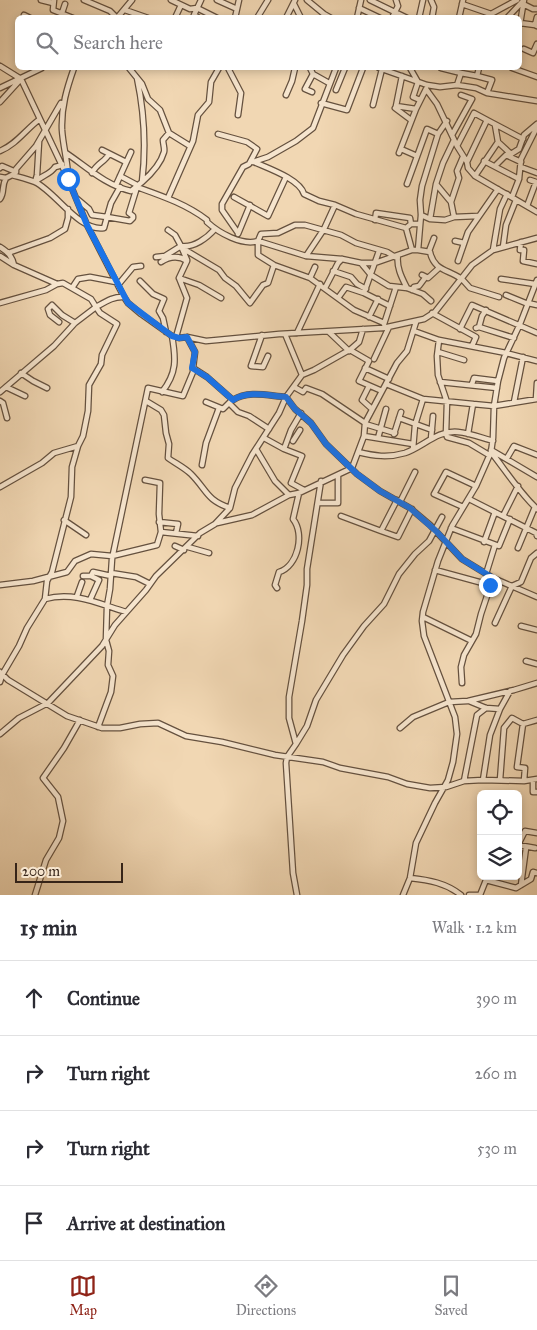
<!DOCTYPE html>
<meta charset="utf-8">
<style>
body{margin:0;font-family:"IM FELL Great Primer",serif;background:#f2f2f3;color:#2b2b33}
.controls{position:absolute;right:15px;bottom:15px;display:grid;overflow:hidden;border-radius:8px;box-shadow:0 2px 8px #0003}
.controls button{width:45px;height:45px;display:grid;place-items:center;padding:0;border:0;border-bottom:1px solid #e1e1e2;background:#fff;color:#2b2b33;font:25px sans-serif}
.scale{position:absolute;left:15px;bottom:12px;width:108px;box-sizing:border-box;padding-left:5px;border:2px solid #362418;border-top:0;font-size:14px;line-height:18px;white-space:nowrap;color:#362418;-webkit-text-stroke:4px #f6e5ce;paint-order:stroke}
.stop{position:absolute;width:15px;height:15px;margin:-11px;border:4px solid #1a73e8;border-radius:50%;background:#fff}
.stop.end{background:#1a73e8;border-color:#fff;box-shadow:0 1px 5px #0008}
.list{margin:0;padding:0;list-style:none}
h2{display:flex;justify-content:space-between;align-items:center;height:65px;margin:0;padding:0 20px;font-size:21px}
h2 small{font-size:16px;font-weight:400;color:#7c7c81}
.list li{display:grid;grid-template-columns:32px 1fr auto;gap:15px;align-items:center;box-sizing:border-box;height:75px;padding:0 20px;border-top:1px solid #e1e1e2}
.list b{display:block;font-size:19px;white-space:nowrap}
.list em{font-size:16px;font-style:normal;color:#7c7c81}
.icon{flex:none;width:28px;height:28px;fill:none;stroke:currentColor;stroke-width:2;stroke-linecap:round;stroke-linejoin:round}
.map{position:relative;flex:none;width:537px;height:895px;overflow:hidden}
.search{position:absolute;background:#fff;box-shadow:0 2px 8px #0003;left:15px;right:15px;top:15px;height:55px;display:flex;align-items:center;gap:12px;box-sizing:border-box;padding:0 18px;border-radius:8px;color:#7c7c81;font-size:19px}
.sheet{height:365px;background:#fff}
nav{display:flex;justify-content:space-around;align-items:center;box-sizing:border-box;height:70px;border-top:1px solid #e1e1e2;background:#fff;font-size:14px;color:#7c7c81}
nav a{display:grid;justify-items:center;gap:2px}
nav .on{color:#8f2418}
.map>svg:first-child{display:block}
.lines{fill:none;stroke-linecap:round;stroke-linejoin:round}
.minor-casing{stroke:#65513f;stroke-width:7}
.minor{stroke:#f6e5ce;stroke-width:4.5}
.route{stroke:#1a73e8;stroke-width:6}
</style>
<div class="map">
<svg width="537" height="895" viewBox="0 0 537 895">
<rect width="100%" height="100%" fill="#f1d7b3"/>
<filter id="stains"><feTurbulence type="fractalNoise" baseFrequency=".004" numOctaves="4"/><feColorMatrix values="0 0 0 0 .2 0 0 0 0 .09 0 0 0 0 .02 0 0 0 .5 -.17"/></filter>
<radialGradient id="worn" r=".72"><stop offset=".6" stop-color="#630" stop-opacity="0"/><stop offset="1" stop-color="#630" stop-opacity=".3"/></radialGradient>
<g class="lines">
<defs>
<path id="minor" d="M41 0 53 3
M54 0 53 10 73 18
M84 0 110 11 117 18
M171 0 190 9 197 8 217 18
M217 0 237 9
M307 0 324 14 331 18
M370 0 407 18
M431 0 434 7 432 18
M294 4 301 18
M462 4 491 14 489 18
M523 4 533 9H537
M359 8 380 18
M125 10 148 18
M62 13 65 4
M491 14 517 0
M24 15 30 18
M537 17 535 25 537 26
M117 18 132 0
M175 18 181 5
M199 18 194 15 201 0
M235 18 239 0
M257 18 268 0
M286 18 295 0
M357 18 361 0
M392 18 398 6 396 0
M419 18 423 0
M459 18 463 0
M507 18 523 1
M520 23 535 25
M520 24 524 0
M524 49 533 53 537 44
M0 66 21 79
M129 68 142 84 148 99 160 110 169 133 190 146
M228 68 241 93 238 115
M310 68 313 74 329 83
M379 68 427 85 440 87 457 85 476 88 487 93 537 101
M410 68 418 82 413 97 420 100
M441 68 461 73
M512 68 537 77
M402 76 396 106 416 109
M477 76 492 80 487 93
M457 85 461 73 477 76 479 68
M0 88 42 68
M426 89 437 104 457 146 467 162 468 168 475 176 537 212
M336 90 345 68
M312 92 305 89 313 74
M286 95 292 81 295 68
M0 102 21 79 66 174 87 225 124 297 128 303 141 314 172 336 179 338 187 337 206 341 217 340 279 334 383 328 424 319 435 312 472 265 493 250 537 238
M321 103 347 110 363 68
M373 105 382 69
M395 108 411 120
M447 121 438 134 422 186 420 200 421 215 418 250 430 252C434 270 446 269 460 278
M495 125 498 142
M218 134 247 142 257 149 249 164 243 167 222 204V210L238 233
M452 135 472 99 461 95
M39 142 37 175 35 182C41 176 51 174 55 167L59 166 62 164
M457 146 474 113 487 120
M401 149 417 156
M102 150 126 162
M0 151C17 144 26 129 40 119
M66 153C87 167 105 185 131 191L142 182C146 149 144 111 137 78
M399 153 416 109 426 89
M484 161 519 179
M253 162 268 157 296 141 313 128 336 68
M254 162C267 168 300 179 304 194L319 201 335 205 356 214 406 228 411 224H420
M467 162 487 120 523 139
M495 166 506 155 521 162
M521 167 537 173
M0 168 2 166 16 172V169L36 146 61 103
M92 173C97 163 105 162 109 154
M68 174C67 159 63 145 62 130 61 107 67 88 74 68
M120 176 137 185V187
M475 176 498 142 511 154 519 149 524 135 537 124
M0 177 6 178 12 175C19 177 28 179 35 182 56 192 79 232 104 228L107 217 130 221 133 218V216L129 213 137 187C162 196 186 204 207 220V222C219 233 242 246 258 241V255L274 265 310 278 354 310 384 323
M142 182C150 175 161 163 164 152 165 149 163 144 163 140L169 133
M407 184 427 129 438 134
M116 185 131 152
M234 197 268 216 286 177
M512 197 519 179 521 159 537 127
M76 198 89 209 92 215 107 217 111 203 120 187
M168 198 193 141 198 115 209 102 211 82 219 68
M0 199C5 192 1 187 6 178
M451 202 436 184 443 163 454 140
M527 206 536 182 530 180
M421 215 430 219 445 220 454 217 478 216
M454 217 451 202 459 178 457 171 463 157
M430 219 436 184
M375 220 376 213 410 218 411 224
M406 228 412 250
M238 234 250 205
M455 241 464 243
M521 242 520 250H524L523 261 537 264
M0 247C8 252 12 256 14 265
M503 247 506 225 516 200
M182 248 219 270 225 278 236 286 250 303 263 285 268 283 274 265
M493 250 500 209 507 194
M429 251 434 238
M8 253 50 238 65 229 68 218V209
M398 255C396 267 402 278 407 288
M0 256 14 265 57 284 63 283 91 299 96 307C105 302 114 296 124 297
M306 256 324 229 335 205
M156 257 165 256 181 246 175 235 168 230
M395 257 387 252 356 243 341 235 305 225H295L278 233 261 234 258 241 306 256 342 259 361 263 371 275 389 286 407 288 423 294 431 301
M187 260 181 246C194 248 207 238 215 229
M458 261 468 232 498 189
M161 262C170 256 178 255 187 261L179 278 187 298 176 337
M361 263H375L412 250H418
M333 271 351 277 357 284 366 289
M422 275 428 278 439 268
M179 278 199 285 221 298
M310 278 315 267
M461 278 470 288 499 297
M501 279 535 284
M140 281 153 294 164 299 159 311 163 318 166 332
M118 285 133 267 141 266
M72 288 78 279 90 277 116 282
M325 288 338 263 342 259
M412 290 414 287 419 286 425 278
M364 293 379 251
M506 295 528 304
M338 298 346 287 364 293 390 306
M0 303 46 290 57 284
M528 303 537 305
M432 313 476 337 472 346
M369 317 378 299
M59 322 50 315 48 309 52 305 62 315 75 323
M384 324 396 287
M479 327 482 316 486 310
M476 328 479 327 514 338
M460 329 472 305 537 333
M414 331 439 340 506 353 537 361
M329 332 349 351
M297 333 320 284
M285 334 302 375
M262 335 251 366 263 367 268 356
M187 337 195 352 193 368 207 377 233 400C249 390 269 396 286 397L295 409 311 423 326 444 357 474 380 491 410 508 430 525 462 559 493 578 537 597
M439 340 437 356 438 375 447 402 446 433 447 437 469 443 489 455
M350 350 369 361 359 381 382 391
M438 352 464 360
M374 359 389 327
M365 368 389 379
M21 373 33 381 47 388
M440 382 497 388
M386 384 423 399 473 404 494 406 537 399
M472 384 474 378 498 381
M369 386 362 400 372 409
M6 387 25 396
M294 387 303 392 306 388 322 394 365 423
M0 392 54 346 75 323 96 307 100 313 117 324 102 355 101 364 89 385 88 411 83 436 78 446 54 453 42 463 0 487
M162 392C177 373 176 359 172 336
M536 399 537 383
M0 401 3 403 7 418
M146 401 161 410 164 415 166 433 169 444 168 458C175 463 185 468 191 474 207 490 206 500 230 508
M206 402 223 409 230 402
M514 402 523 357
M229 403 238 412 249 416 269 429
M399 418 432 430
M365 424 395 433
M394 434 401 412
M468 434 473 404
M364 436 413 444
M264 438 284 449 302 456 291 483 304 490
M378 438 386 409
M431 439 433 416
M293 441 300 430
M256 449 275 481 289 495
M284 449 291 430 301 413
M413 449 415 425 423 399
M491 450 537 477
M358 452C374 456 388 458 405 453 423 447 437 430 458 432 470 433 482 438 493 441
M491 452C506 471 519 492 537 509
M507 458 514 446 537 455
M202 465 206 443 219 408
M145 480 160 483 159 514 161 532 198 536
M469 499 536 533 537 536
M400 502 415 472
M319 503H338V476
M463 507 434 494 446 472 476 486
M341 516 381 531 397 500
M503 516 518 486
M64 520 86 535
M159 522 178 524 176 533
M217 523 252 515 289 495 299 493 352 468 364 436 365 423 397 363 407 351 416 322
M451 528 499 546 510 519
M381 531 398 537 412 509
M484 542 495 512
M175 546 184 550
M188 547 209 553
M518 548 535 507
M435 570 490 585
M111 573 136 577 150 584
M486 574 495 545
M83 576H91L99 580 90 600
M91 576 93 572 111 576
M0 585 33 581 67 572 75 561 91 554 112 556 157 545 161 532
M277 588 275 585 279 572C298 566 305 534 293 519L299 493
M77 596 82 582
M45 599C74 591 99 604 126 612
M423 617 472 641
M495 623 512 586 521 582 531 558 537 553
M521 626 537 630
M526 661 537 664
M0 672 8 680 67 716 102 728H120L140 724 158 723 186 736 222 742 275 755 323 762 340 768 388 777 407 784 430 788 446 787 464 781 483 780 524 781 537 779
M0 682 2 675 19 646 27 628 45 599 47 581 52 572 71 497 72 467 78 446
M462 683 461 667 464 655 476 634 481 614 493 578
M469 701 486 708 500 709 510 691
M98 727 111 692 113 676 108 665 109 651 106 640 107 606 110 589 112 559 148 388 183 396 193 372V368
M400 728 413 717 449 702 468 701 514 690 537 683
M0 734 19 718 48 703 102 646 115 625 146 590 156 576 200 533 215 524 230 508 235 488 252 455 279 413 286 397 302 375 314 370 351 349 359 342 363 329
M296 744 307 726 316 700 343 655 364 626 384 604 399 574 415 554 429 541 442 517
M483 780 490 735 500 709
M500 780 504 728 512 718 523 724
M533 780V792H537
M464 781 477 715 486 708
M524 781 525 768 517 767 523 724 537 720
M535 848 518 845 525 831 537 833
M410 878C429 880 446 883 461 895
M521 885 526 848
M35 895 46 860 59 838 63 821 58 797 43 778 64 748 80 720
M297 895 293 873 286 763 287 757 296 744 289 718V697L302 621 307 585V569L321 481
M403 895 410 878 416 843 435 803 448 780 453 762 457 734 455 717 424 636 422 621 423 612 438 561 452 526 476 486 491 452 493 438 494 406 498 381 504 358 520 324 537 280
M469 895H480L486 880 516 888 531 879 533 872 537 873"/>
</defs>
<!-- minor casing -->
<use href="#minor" class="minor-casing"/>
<!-- minor -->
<use href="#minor" class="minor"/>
</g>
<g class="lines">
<!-- route -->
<path class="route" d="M68 179 87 225 128 303 172 336 179 338 187 337 195 352 192 368 207 377 233 400C249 390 269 396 286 397L295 409 311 423 326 444 357 474 380 491 410 508 436 531 462 559 493 578 490 585"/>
</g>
<rect width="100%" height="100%" filter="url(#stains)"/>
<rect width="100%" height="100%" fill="url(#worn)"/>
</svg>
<div class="controls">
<button><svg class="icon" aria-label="locate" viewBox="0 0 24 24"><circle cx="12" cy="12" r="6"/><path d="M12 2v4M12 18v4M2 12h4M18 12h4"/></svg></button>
<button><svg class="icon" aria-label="layers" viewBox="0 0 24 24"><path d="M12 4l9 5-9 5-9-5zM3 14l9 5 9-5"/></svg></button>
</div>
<div class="scale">200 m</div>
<div class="stop" style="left:68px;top:179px"></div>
<div class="stop end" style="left:490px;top:585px"></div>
<div class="search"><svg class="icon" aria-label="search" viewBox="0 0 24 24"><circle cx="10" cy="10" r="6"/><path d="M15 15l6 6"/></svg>Search here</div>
</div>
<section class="sheet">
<h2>15 min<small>Walk · 1.2 km</small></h2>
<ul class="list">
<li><svg class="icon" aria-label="ahead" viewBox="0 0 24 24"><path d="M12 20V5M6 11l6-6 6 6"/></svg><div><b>Continue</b></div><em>390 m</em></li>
<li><svg class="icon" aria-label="right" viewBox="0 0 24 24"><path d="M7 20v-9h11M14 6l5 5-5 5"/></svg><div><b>Turn right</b></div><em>260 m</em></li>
<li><svg class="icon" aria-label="right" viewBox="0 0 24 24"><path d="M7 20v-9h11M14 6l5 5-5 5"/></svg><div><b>Turn right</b></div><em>530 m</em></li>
<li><svg class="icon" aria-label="arrive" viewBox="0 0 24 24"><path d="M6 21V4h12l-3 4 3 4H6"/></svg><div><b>Arrive at destination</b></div></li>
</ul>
</section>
<nav>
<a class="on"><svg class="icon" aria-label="map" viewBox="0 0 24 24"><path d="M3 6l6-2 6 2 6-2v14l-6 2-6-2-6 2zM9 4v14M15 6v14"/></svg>Map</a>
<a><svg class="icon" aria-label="directions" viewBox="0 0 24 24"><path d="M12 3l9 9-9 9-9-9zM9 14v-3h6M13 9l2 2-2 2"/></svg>Directions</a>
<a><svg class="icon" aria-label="saved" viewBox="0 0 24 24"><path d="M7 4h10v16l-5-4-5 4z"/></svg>Saved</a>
</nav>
